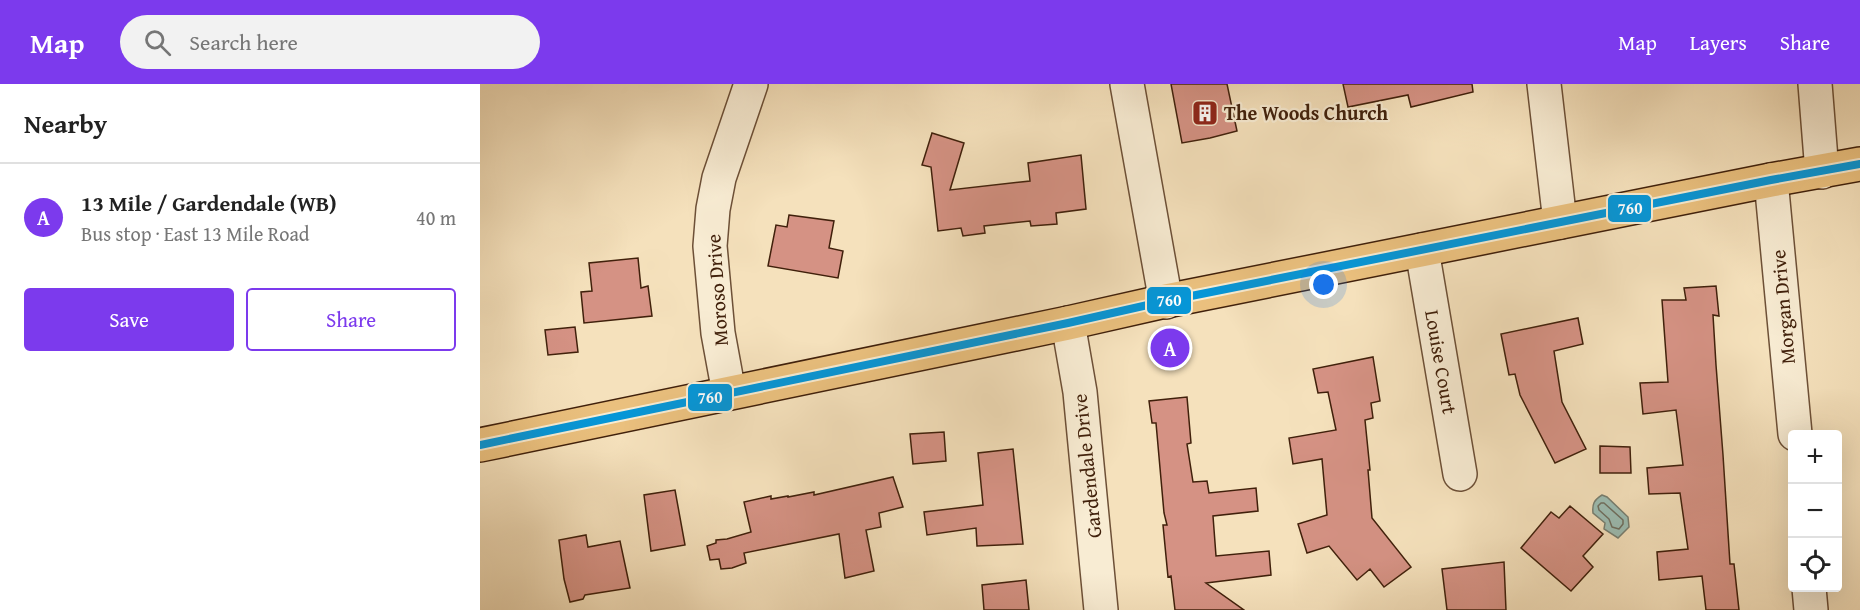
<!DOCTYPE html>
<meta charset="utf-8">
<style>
body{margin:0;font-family:"Gentium Book Plus",serif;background:#f2f2f2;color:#222}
.controls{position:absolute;right:18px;bottom:18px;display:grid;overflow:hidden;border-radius:6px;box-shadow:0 6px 24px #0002}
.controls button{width:54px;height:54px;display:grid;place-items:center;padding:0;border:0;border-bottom:2px solid #e0e0e0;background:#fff;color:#222;font:30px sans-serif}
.you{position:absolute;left:844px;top:201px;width:21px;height:21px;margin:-15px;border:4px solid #fff;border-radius:50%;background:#1a73e8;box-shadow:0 0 0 9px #1a73e833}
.badge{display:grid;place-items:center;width:39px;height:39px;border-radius:50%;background:#7c3aed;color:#fff;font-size:20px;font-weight:700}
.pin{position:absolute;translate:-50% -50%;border:3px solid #fff;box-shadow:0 2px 6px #0006}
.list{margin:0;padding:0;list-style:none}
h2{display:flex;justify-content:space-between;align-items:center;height:78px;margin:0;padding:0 24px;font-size:26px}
h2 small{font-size:20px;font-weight:400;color:#767676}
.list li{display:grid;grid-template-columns:39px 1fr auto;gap:18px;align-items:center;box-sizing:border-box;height:108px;padding:0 24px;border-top:2px solid #e0e0e0}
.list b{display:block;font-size:22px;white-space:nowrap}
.list p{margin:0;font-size:20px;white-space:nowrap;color:#767676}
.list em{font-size:20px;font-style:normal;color:#767676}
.actions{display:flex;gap:12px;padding:18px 24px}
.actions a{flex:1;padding:14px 0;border:2px solid #7c3aed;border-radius:6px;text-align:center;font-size:21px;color:#7c3aed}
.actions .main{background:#7c3aed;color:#fff}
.icon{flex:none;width:33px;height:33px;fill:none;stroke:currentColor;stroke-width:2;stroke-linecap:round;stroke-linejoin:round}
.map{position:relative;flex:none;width:1380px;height:526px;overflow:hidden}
header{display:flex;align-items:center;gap:36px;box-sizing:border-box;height:84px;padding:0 30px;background:#7c3aed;color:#fff}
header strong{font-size:28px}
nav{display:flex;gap:33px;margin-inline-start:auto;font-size:21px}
.search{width:420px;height:54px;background:#f2f2f2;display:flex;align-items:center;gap:15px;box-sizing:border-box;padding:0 21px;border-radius:33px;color:#767676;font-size:22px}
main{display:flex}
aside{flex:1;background:#fff}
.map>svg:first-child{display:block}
.water{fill:#9cbdb3;stroke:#777e70;stroke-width:1.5}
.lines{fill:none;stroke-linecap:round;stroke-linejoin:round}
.shore{stroke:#6e6e5f;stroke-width:1.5}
.building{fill:#d59284;stroke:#40200b;stroke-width:1.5}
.minor-casing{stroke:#6d5037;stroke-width:36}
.major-casing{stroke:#40200b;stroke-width:36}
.minor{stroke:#f8ecd3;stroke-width:33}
.major{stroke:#eac07e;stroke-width:33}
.bus-1-casing{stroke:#f8ecd3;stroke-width:12}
.bus-1{stroke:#0696d7;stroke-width:8}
.labels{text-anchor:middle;stroke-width:4.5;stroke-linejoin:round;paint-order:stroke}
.poi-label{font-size:20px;font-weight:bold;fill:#40200b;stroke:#f8ecd3;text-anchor:start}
.street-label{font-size:20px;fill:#40200b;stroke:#f8ecd3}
.line-badge{stroke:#f8ecd3;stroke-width:2}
.badge-label{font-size:16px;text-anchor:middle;font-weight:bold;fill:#fff}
</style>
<header>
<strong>Map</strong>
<div class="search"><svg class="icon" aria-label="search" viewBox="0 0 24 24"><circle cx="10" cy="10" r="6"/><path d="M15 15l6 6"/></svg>Search here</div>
<nav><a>Map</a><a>Layers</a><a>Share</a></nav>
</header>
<main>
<aside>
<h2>Nearby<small></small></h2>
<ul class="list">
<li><span class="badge">A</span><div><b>13 Mile / Gardendale (WB)</b><p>Bus stop · East 13 Mile Road</p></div><em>40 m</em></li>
</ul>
<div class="actions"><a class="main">Save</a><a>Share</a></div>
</aside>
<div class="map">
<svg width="1380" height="526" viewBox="0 0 1380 526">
<rect width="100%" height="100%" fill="#f5e1bc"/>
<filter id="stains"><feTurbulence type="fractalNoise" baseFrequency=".00333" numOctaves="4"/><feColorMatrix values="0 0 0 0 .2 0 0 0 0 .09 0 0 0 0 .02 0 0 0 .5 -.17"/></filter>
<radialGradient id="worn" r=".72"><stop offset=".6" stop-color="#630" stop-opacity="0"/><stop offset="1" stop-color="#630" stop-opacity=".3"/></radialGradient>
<!-- water -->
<path class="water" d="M1122 411 1127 413 1148 433 1149 443 1138 454 1124 445 1125 439 1113 429C1112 420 1114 416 1122 411Z"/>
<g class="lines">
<!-- shore -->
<path class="shore" d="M1121 419H1124L1143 436V440L1139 445 1132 443 1129 435 1119 426 1118 422Z"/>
</g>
<!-- building -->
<path class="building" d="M691 0H747L757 47 730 54 702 59Z
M863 0H992L993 8 931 23 928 11 868 23Z
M452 49 484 59 470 106 550 97 548 79 601 71 606 125 576 129 577 140 551 142 550 137 504 142 505 149 483 152 481 144 458 147 451 83 442 81Z
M309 131 354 137 349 164 363 167 358 194 288 182 296 141 307 143Z
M158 174 161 204 168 202 172 232 104 239 101 208 112 207 109 179Z
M1236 202 1239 232 1233 231 1236 281 1243 371 1250 480H1254L1259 526H1226L1222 492 1179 496 1177 468 1208 465 1200 409 1169 410 1167 384 1203 381 1196 326 1163 330 1160 299 1188 298 1182 216H1206L1204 204Z
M1098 234 1103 260 1074 267 1082 318 1106 365 1075 379 1040 311 1035 290 1029 291 1021 250Z
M95 243 98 268 68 271 65 246Z
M893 273 900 317 891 319 893 334 885 336 890 386H888L892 434 931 483 904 503 890 485 877 496 849 462 827 469 818 440 847 431 842 375 813 380 809 354 856 346 848 308 838 309 833 285Z
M707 313 711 359 707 360 713 398 727 397 729 409 776 404 778 427 733 432 736 472 789 467 791 491 726 499 764 526H695L691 492 688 493 683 441H687L684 429 676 339H672L669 317Z
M464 348 466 377 433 380 430 350Z
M1120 362 1150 363 1151 389H1120Z
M533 365 543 460 497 462 496 444 447 451 444 428 503 421 498 369Z
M413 393 423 423 399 429 401 443 386 446 394 487 365 494 359 450 264 469 266 479 252 484 241 485 239 475 230 476 227 462 236 459V456L247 455 271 448 264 418 291 412V415L308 412V413L334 408V411Z
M195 406 205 461 171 467 164 411Z
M1090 422 1123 450 1103 472 1113 483 1091 507 1041 464 1071 428 1079 434Z
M106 451 108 463 140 457 150 504 105 511 103 515 90 518 84 495 79 456Z
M1024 478 1026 526H967L962 485Z
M546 496 549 526H504L502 501Z"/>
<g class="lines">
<defs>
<path id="minor" d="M647 0 686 218
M1064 0 1080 138
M1335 0 1342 88
M1291 96 1315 350
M942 166 980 390
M588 239 600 308 621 526
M249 309 238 249 230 162 233 125 239 94 271 0
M1329 504 1331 526"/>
<path id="major" d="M0 361 588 239 681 218 1291 96 1380 80"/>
</defs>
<!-- minor casing -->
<use href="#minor" class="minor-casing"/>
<!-- major casing -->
<use href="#major" class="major-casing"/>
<!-- minor -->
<use href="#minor" class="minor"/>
<!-- major -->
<use href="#major" class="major"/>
<defs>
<path id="bus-1" d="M0 361 588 239 681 218 1291 96 1380 80"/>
</defs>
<!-- bus-1 casing -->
<use href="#bus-1" class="bus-1-casing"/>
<!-- bus-1 -->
<use href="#bus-1" class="bus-1"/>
</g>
<!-- icons -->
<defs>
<symbol id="building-square" viewBox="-11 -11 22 22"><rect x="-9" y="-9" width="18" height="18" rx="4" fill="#8f2418" stroke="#f8ecd3"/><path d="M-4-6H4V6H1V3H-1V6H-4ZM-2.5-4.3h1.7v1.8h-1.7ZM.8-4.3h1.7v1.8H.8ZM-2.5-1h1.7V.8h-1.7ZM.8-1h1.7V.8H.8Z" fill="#fff"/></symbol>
</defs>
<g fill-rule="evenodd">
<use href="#building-square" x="710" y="14" width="30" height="30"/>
</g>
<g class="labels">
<!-- poi labels -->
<g class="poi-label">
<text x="744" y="36">The Woods Church</text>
</g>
<!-- street labels -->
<g class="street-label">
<text transform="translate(237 206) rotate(-94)" y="7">Moroso Drive</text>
<text transform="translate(1303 223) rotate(-95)" y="7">Morgan Drive</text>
<text transform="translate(961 278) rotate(80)" y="7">Louise Court</text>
<text transform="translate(607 382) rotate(-96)" y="7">Gardendale Drive</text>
</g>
</g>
<g class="line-badge">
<rect x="1127" y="110" width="45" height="29" rx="6" fill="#0696d7"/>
<rect x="666" y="202" width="46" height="29" rx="6" fill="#0696d7"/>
<rect x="207" y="299" width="46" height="29" rx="6" fill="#0696d7"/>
</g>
<g class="badge-label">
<text x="1150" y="130">760</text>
<text x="689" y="222">760</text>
<text x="230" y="319">760</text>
</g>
<rect width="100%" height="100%" filter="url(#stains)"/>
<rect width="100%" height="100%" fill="url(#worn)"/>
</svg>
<div class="controls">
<button>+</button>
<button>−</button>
<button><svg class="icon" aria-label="locate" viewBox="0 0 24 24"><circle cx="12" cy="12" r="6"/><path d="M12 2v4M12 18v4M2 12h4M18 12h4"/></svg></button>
</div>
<div class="you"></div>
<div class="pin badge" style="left:690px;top:264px">A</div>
</div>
</main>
